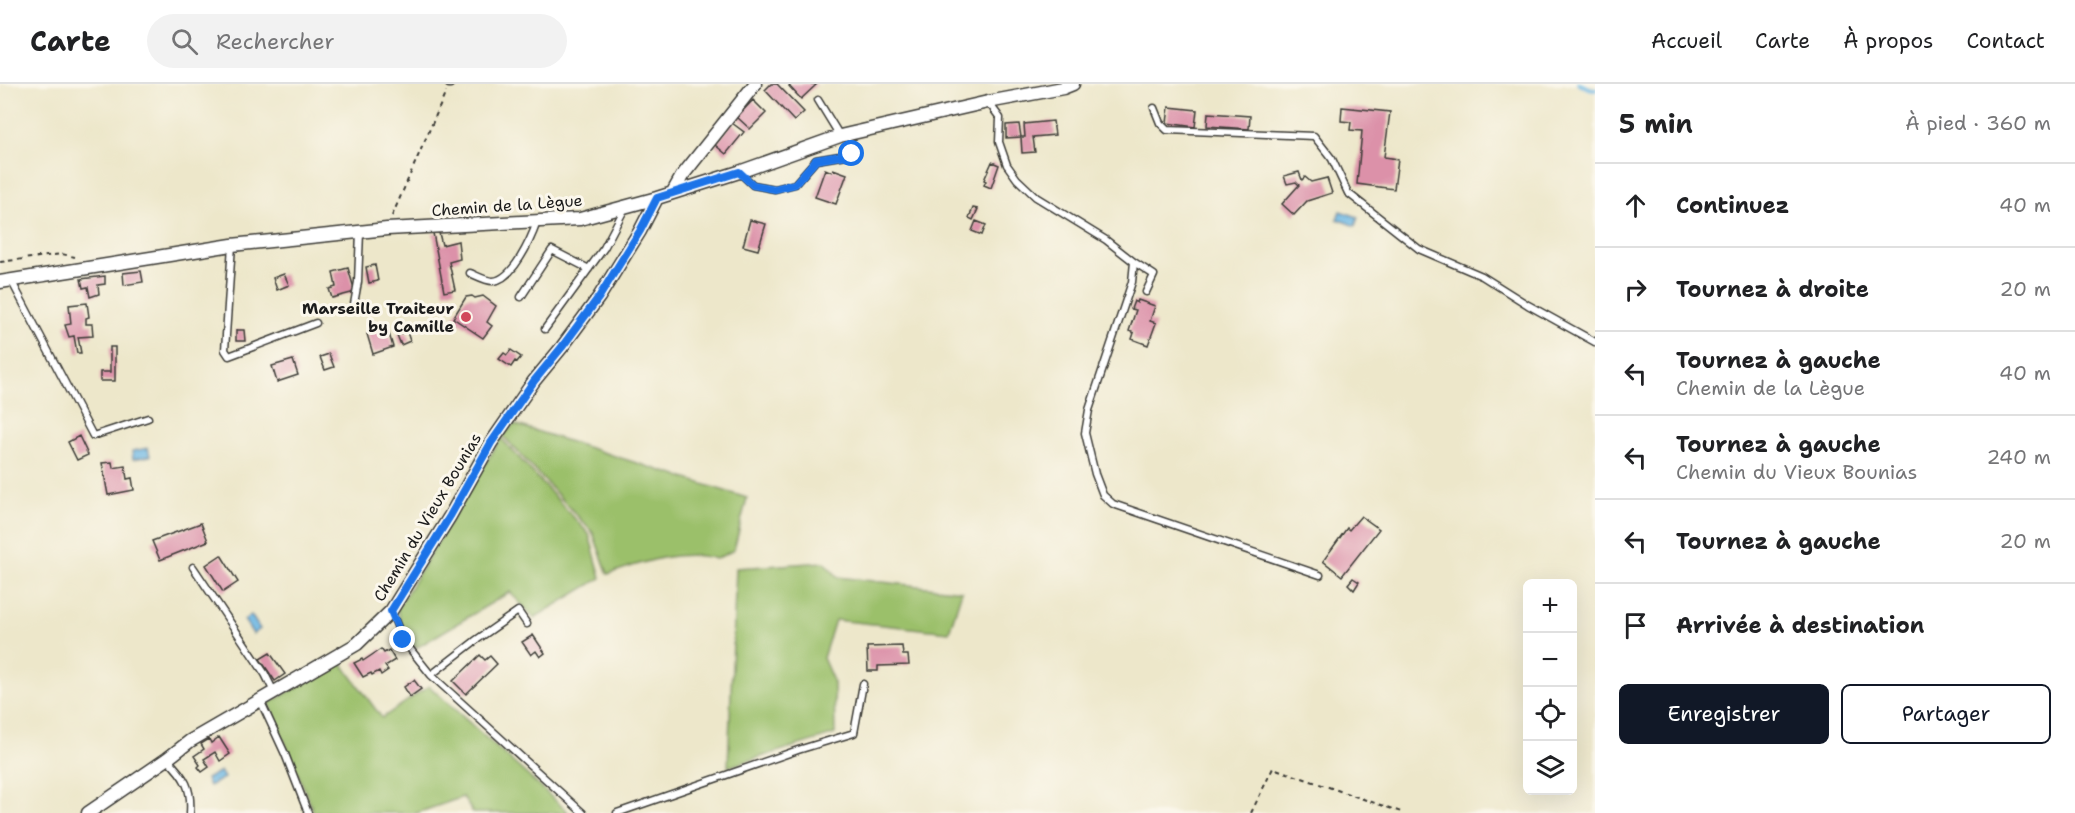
<!DOCTYPE html>
<html lang="fr">
<meta charset="utf-8">
<style>
body{margin:0;font-family:"Shantell Sans",sans-serif;background:#f2f2f2;color:#202124}
.controls{position:absolute;right:18px;bottom:18px;display:grid;overflow:hidden;border-radius:9px;box-shadow:0 6px 24px #0002}
.controls button{width:54px;height:54px;display:grid;place-items:center;padding:0;border:0;border-bottom:2px solid #e0e0e0;background:#fff;color:#202124;font:30px sans-serif}
.stop{position:absolute;width:18px;height:18px;margin:-14px;border:4px solid #1a73e8;border-radius:50%;background:#fff}
.stop.end{background:#1a73e8;border-color:#fff;box-shadow:0 2px 6px #0008}
.list{margin:0;padding:0;list-style:none}
h2{display:flex;justify-content:space-between;align-items:center;height:78px;margin:0;padding:0 24px;font-size:26px}
h2 small{font-size:20px;font-weight:400;color:#757577}
.list li{display:grid;grid-template-columns:39px 1fr auto;gap:18px;align-items:center;box-sizing:border-box;height:84px;padding:0 24px;border-top:2px solid #e0e0e0}
.list b{display:block;font-size:22px;white-space:nowrap}
.list p{margin:0;font-size:20px;white-space:nowrap;color:#757577}
.list em{font-size:20px;font-style:normal;color:#757577}
.actions{display:flex;gap:12px;padding:18px 24px}
.actions a{flex:1;padding:14px 0;border:2px solid #111827;border-radius:9px;text-align:center;font-size:21px;color:#111827}
.actions .main{background:#111827;color:#fff}
.icon{flex:none;width:33px;height:33px;fill:none;stroke:currentColor;stroke-width:2;stroke-linecap:round;stroke-linejoin:round}
.map{position:relative;flex:none;width:1595px;height:729px;overflow:hidden}
header{display:flex;align-items:center;gap:36px;box-sizing:border-box;height:84px;padding:0 30px;background:#fff;border-bottom:2px solid #e0e0e0}
header strong{font-size:28px}
nav{display:flex;gap:33px;margin-inline-start:auto;font-size:21px}
.search{width:420px;height:54px;background:#f2f2f2;display:flex;align-items:center;gap:15px;box-sizing:border-box;padding:0 21px;border-radius:33px;color:#757577;font-size:22px}
main{display:flex}
aside{flex:1;background:#fff}
.map>svg:first-child{display:block}
.green{fill:#9bc06a;stroke:#5c6e43;stroke-width:1.5}
.water{fill:#6ab6e3;stroke:#436980;stroke-width:1.5}
.lines{fill:none;stroke-linecap:round;stroke-linejoin:round}
.stream{stroke:#6ab6e3;stroke-width:4.5}
.building{fill:#dc91a9}
.lane-casing{stroke:#3b3a36;stroke-width:9}
.street-casing{stroke:#3b3a36;stroke-width:15}
.path{stroke:#3b3a36;stroke-width:2;stroke-dasharray:4.5 4.5;stroke-linecap:butt}
.lane{stroke:#fff;stroke-width:6}
.street{stroke:#fff;stroke-width:12}
.route{stroke:#1a73e8;stroke-width:8}
.poi-dot{fill:#d1495b;stroke:#fbf7ec;stroke-width:2}
.labels{text-anchor:middle;stroke-width:6;stroke-linejoin:round;paint-order:stroke}
.street-label{font-size:16px;fill:#1c1c1c;stroke:#fbf7ec}
.poi-label{font-size:16px;font-weight:bold;fill:#1c1c1c;stroke:#fbf7ec;text-anchor:end}
</style>
<header>
<strong>Carte</strong>
<div class="search"><svg class="icon" aria-label="search" viewBox="0 0 24 24"><circle cx="10" cy="10" r="6"/><path d="M15 15l6 6"/></svg>Rechercher</div>
<nav><a>Accueil</a><a>Carte</a><a>À propos</a><a>Contact</a></nav>
</header>
<main>
<div class="map">
<svg width="1595" height="729" viewBox="0 0 1595 729">
<rect width="100%" height="100%" fill="#fbf7ec"/>
<filter id="ink" filterUnits="userSpaceOnUse"><feTurbulence type="fractalNoise" baseFrequency=".0167" numOctaves="2"/><feDisplacementMap in="SourceGraphic" scale="12" xChannelSelector="R" yChannelSelector="G"/><feConvolveMatrix kernelMatrix="1 2 1 2 8 2 1 2 1" color-interpolation-filters="sRGB"/></filter>
<filter id="wash" filterUnits="userSpaceOnUse"><feTurbulence type="fractalNoise" baseFrequency=".008" numOctaves="4" result="noise"/><feDisplacementMap in="SourceGraphic" scale="24" xChannelSelector="R" yChannelSelector="G"/><feGaussianBlur stdDeviation="1.35" result="paint"/><feColorMatrix in="noise" values="0 0 0 0 0 0 0 0 0 0 0 0 0 0 0 0 0 1.4 0 .05"/><feComposite in="paint" operator="in"/></filter>
<g filter="url(#wash)">
<rect width="100%" height="100%" fill="#ede7ca"/>
<!-- green -->
<path class="green" d="M514 340 747 414 734 466 716 475C680 464 643 479 608 490L593 449 503 352Z
M501 354 589 450 601 494 534 534 510 508 416 564 406 555 397 525Z
M824 478 838 493 962 507 949 548 835 536 823 574 834 599 835 650 728 683 736 484Z
M341 578 382 634 429 602 569 729H473L463 713 417 729H314L269 619Z"/>
<!-- water -->
<path class="water" d="M1340 127 1358 133 1355 142 1337 135Z
M148 364 150 372 133 375 132 367Z
M251 531 260 545 253 550 244 536Z
M220 687 224 694 209 702 206 695Z"/>
<g class="lines">
<!-- stream -->
<path class="stream" d="M1579 0 1595 6"/>
</g>
<g id="blocks">
<!-- building -->
<path class="building" d="M771 0H777L804 28 794 37 765 6Z
M790 0H817L801 15 789 2Z
M753 16 766 29 750 45 737 33Z
M1169 23 1197 26 1195 43 1167 39Z
M1342 23 1390 28 1384 73 1398 75 1394 105 1357 100 1362 47 1350 46 1351 38 1341 37Z
M1208 29 1250 32 1249 45 1207 42Z
M1053 37 1055 51 1033 53 1035 68 1022 69 1021 53H1025L1024 40Z
M732 39 744 48 726 70 715 61Z
M1019 40 1021 53 1006 54V41Z
M992 78 999 81 991 104 984 101 986 97 984 96Z
M825 85 832 88 833 85 847 90 836 120 815 113Z
M1299 88 1302 96 1305 93 1311 98 1327 94 1332 109 1307 117 1294 131 1282 120 1299 101 1296 98 1287 100 1284 92Z
M973 124 978 125 973 136 969 134Z
M750 136 766 140 758 166 743 162Z
M976 137 986 141 982 151 972 147Z
M433 149H439L442 161 458 157 460 175 449 178 455 206 444 208Z
M375 181 378 197 369 199 366 183Z
M348 184 355 208 332 214 329 205 336 203 333 188Z
M141 187 143 198 124 201 123 189Z
M284 190 289 201 277 206 273 194Z
M105 192V200L98 201 99 210 90 213 88 203 83 204 81 195Z
M472 212 475 214 483 212 496 222 487 238 492 242 483 254 453 234 466 213Z
M1138 216 1155 222 1150 237 1156 239 1148 261 1132 255 1134 249 1129 247 1136 226 1131 225 1134 217 1137 219Z
M87 219 89 233 86 234V240H92L93 252 78 253 81 269H77L74 252 69 253 65 241 71 240 69 221Z
M387 243 393 263 373 270 367 250Z
M236 246H244L245 257H236Z
M407 248 410 257 401 261 397 251Z
M110 263H115V297H100V288H110Z
M511 266 521 273 517 278 515 277 511 283 499 275 504 269 507 271Z
M329 270 334 283 325 286 320 273Z
M293 276 298 291 277 298 272 282Z
M79 352 88 371 77 376 68 358Z
M112 378 113 384 125 382 127 395 132 394 134 406 108 411 102 379Z
M1361 432 1379 445 1342 492 1323 477 1347 444 1349 446Z
M201 439 208 457 160 476 152 457Z
M221 471 238 498 223 508 206 481Z
M1353 494 1359 498 1354 506 1348 500Z
M533 551 545 569 540 573 536 567 531 571 522 558Z
M902 562 903 571H908L909 581 878 582V587H868L867 563Z
M381 565 384 569 389 566 395 576 385 582 388 586 381 591 379 587 372 591 371 589 363 593 354 579 362 575 363 577Z
M270 569 285 590 275 597 260 575Z
M480 571 485 576 490 572 497 580 466 610 453 597Z
M414 596 421 605 410 613 404 603Z
M219 653 230 670 220 677 215 668 204 675 209 683 202 688 198 683 200 681 194 672 204 665 201 660 209 655 211 659Z"/>
</g>
</g>
<g filter="url(#ink)">
<use href="#blocks" fill-opacity="0" stroke="#3b3a36" stroke-width="1.5"/>
<g class="lines">
<defs>
<path id="lane" d="M449 0H450
M818 16 840 52
M989 19 1000 34 999 58 1007 81 1017 95 1036 113 1106 156 1134 178 1132 198 1089 326 1085 349 1095 390 1103 411 1113 420 1320 491
M1154 24 1160 39 1167 46 1314 52 1332 75 1348 109 1419 165 1482 192 1528 221 1595 258
M739 88 753 101 775 105 795 100 816 76 852 70
M232 161 225 266 229 272 316 239
M1134 178 1154 191 1146 208
M470 189C477 192 486 197 493 197 513 196 531 155 537 138
M11 196 93 352 148 334
M521 213 552 166 589 185
M354 220 358 198 360 148
M545 245 604 164 625 124
M193 483 265 590 274 608
M391 527 403 556 431 591 475 557 518 527 527 540
M431 591 583 729
M261 618 285 670 308 729
M167 675C185 693 192 704 190 729
M617 729 798 666 854 649 863 600"/>
<path id="street" d="M673 108 682 92 755 0
M0 198 232 161 387 145 580 135 657 114 739 88 840 52 988 18 1063 4 1073 0
M88 729 167 675 190 657 357 560 391 527 450 432 491 359 534 297 562 263 599 213 640 147 657 114"/>
</defs>
<!-- lane casing -->
<use href="#lane" class="lane-casing"/>
<!-- street casing -->
<use href="#street" class="street-casing"/>
<!-- path -->
<path class="path" d="M392 132 446 8
M0 178 62 170 75 173
M1251 729 1273 684 1404 729"/>
<!-- lane -->
<use href="#lane" class="lane"/>
<!-- street -->
<use href="#street" class="street"/>
</g>
</g>
<g class="lines" filter="url(#ink)">
<!-- route -->
<path class="route" d="M403 556 391 527 450 432 491 359 534 297 562 263 599 213 640 147 657 114 739 88 753 101 775 105 795 100 816 76 852 70"/>
</g>
<!-- markers -->
<circle class="poi-dot" cx="466" cy="233" r="6"/>
<g class="labels">
<!-- street labels -->
<g class="street-label">
<text transform="translate(507 121) rotate(-4)" y="6">Chemin de la Lègue</text>
<text transform="translate(427 433) rotate(-59)" y="6">Chemin du Vieux Bounias</text>
</g>
<!-- poi labels -->
<g class="poi-label">
<text x="454" y="230">Marseille Traiteur<tspan x="454" dy="18">by Camille</tspan></text>
</g>
</g>
</svg>
<div class="controls">
<button>+</button>
<button>−</button>
<button><svg class="icon" aria-label="locate" viewBox="0 0 24 24"><circle cx="12" cy="12" r="6"/><path d="M12 2v4M12 18v4M2 12h4M18 12h4"/></svg></button>
<button><svg class="icon" aria-label="layers" viewBox="0 0 24 24"><path d="M12 4l9 5-9 5-9-5zM3 14l9 5 9-5"/></svg></button>
</div>
<div class="stop" style="left:852px;top:70px"></div>
<div class="stop end" style="left:403px;top:556px"></div>
</div>
<aside>
<h2>5 min<small>À pied · 360 m</small></h2>
<ul class="list">
<li><svg class="icon" aria-label="ahead" viewBox="0 0 24 24"><path d="M12 20V5M6 11l6-6 6 6"/></svg><div><b>Continuez</b></div><em>40 m</em></li>
<li><svg class="icon" aria-label="right" viewBox="0 0 24 24"><path d="M7 20v-9h11M14 6l5 5-5 5"/></svg><div><b>Tournez à droite</b></div><em>20 m</em></li>
<li><svg class="icon" aria-label="left" viewBox="0 0 24 24"><path d="M17 20v-9H6M10 6l-5 5 5 5"/></svg><div><b>Tournez à gauche</b><p>Chemin de la Lègue</p></div><em>40 m</em></li>
<li><svg class="icon" aria-label="left" viewBox="0 0 24 24"><path d="M17 20v-9H6M10 6l-5 5 5 5"/></svg><div><b>Tournez à gauche</b><p>Chemin du Vieux Bounias</p></div><em>240 m</em></li>
<li><svg class="icon" aria-label="left" viewBox="0 0 24 24"><path d="M17 20v-9H6M10 6l-5 5 5 5"/></svg><div><b>Tournez à gauche</b></div><em>20 m</em></li>
<li><svg class="icon" aria-label="arrive" viewBox="0 0 24 24"><path d="M6 21V4h12l-3 4 3 4H6"/></svg><div><b>Arrivée à destination</b></div></li>
</ul>
<div class="actions"><a class="main">Enregistrer</a><a>Partager</a></div>
</aside>
</main>
